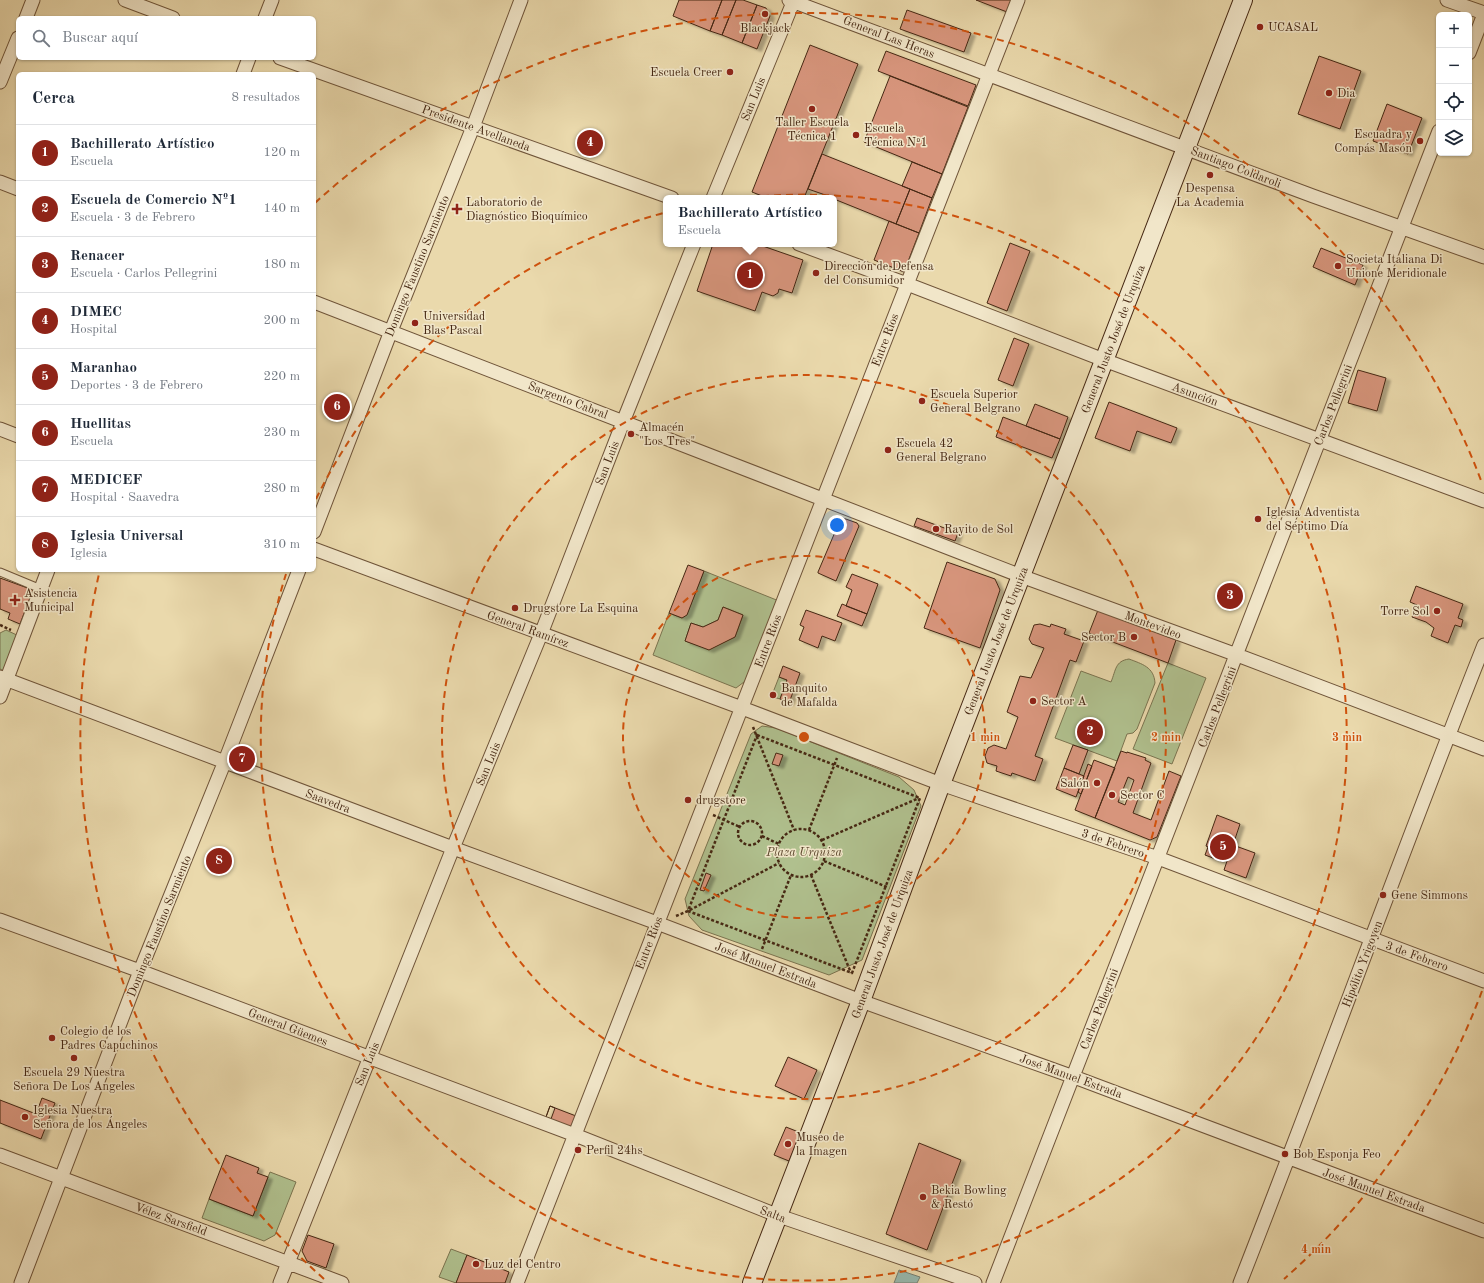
<!DOCTYPE html>
<html lang="es">
<meta charset="utf-8">
<style>
body{margin:0;font-family:"Old Standard TT",serif;background:#f2f2f3;color:#1f2937}
.controls{position:absolute;right:12px;top:12px;display:grid;overflow:hidden;border-radius:6px;box-shadow:0 1px 3px #0004}
.controls button{width:36px;height:36px;display:grid;place-items:center;padding:0;border:0;border-bottom:1px solid #e0e1e3;background:#fff;color:#1f2937;font:20px sans-serif}
.you{position:absolute;left:837px;top:525px;width:14px;height:14px;margin:-10px;border:3px solid #fff;border-radius:50%;background:#1a73e8;box-shadow:0 0 0 6px #1a73e833}
.badge{display:grid;place-items:center;width:26px;height:26px;border-radius:50%;background:#8f2418;color:#fff;font-size:13px;font-weight:700}
.pin{position:absolute;translate:-50% -50%;border:2px solid #fff;box-shadow:0 1px 4px #0006}
.popup{position:absolute;left:663px;top:195px;width:174px;height:52px;box-sizing:border-box;display:grid;place-content:center;border-radius:6px;background:#fff;filter:drop-shadow(0 1px 3px #0005);font-size:13px;white-space:nowrap;color:#747a83}
.popup b{font-size:15px;color:#1f2937}
.popup::after{content:'';position:absolute;left:50%;top:100%;margin-left:-8px;border:8px solid transparent;border-top-color:#fff}
.list{margin:0;padding:0;list-style:none}
h2{display:flex;justify-content:space-between;align-items:center;height:52px;margin:0;padding:0 16px;font-size:17px}
h2 small{font-size:13px;font-weight:400;color:#747a83}
.list li{display:grid;grid-template-columns:26px 1fr auto;gap:12px;align-items:center;box-sizing:border-box;height:56px;padding:0 16px;border-top:1px solid #e0e1e3}
.list b{display:block;font-size:15px;white-space:nowrap}
.list p{margin:0;font-size:13px;white-space:nowrap;color:#747a83}
.list em{font-size:13px;font-style:normal;color:#747a83}
.icon{flex:none;width:22px;height:22px;fill:none;stroke:currentColor;stroke-width:2;stroke-linecap:round;stroke-linejoin:round}
.map{position:relative;flex:none;width:1484px;height:1283px;overflow:hidden}
.search{position:absolute;background:#fff;box-shadow:0 1px 3px #0004;left:16px;top:16px;width:300px;height:44px;display:flex;align-items:center;gap:10px;box-sizing:border-box;padding:0 14px;border-radius:6px;color:#747a83;font-size:15px}
.panel{position:absolute;background:#fff;box-shadow:0 1px 3px #0004;left:16px;top:72px;width:300px;height:500px;border-radius:6px}
.map>svg:first-child{display:block}
.green{fill:#b0c08e;stroke:#7b7450;fill-rule:evenodd}
.water{fill:#98b9af;stroke:#777f71}
.building{fill:#d7957c;stroke:#462813;fill-rule:evenodd;filter:url(#shadow)}
.lines{fill:none;stroke-linecap:round;stroke-linejoin:round}
.lane-casing{stroke:#6f5439;stroke-width:9}
.street-casing{stroke:#6f5439;stroke-width:15}
.secondary-casing{stroke:#462813;stroke-width:20}
.path{stroke:#462813;stroke-width:2.5;stroke-dasharray:3 2;stroke-linecap:butt}
.lane{stroke:#f1e6c9;stroke-width:7}
.street{stroke:#f1e6c9;stroke-width:13}
.secondary{stroke:#f1e6c9;stroke-width:18}
.ring{fill:none;stroke:#d0520d;stroke-width:2;stroke-dasharray:7 5}
.poi-dot{fill:#8f2418;stroke:#f1e6c9;stroke-width:1.5}
.labels{text-anchor:middle;stroke-width:3;stroke-linejoin:round;paint-order:stroke}
.poi-label{font-size:12px;fill:#462813;stroke:#f1e6c9;text-anchor:start}
.street-label{font-size:12px;fill:#462813;stroke:#f1e6c9}
.park-label{font-size:12px;font-style:italic;fill:#5b462c;stroke:#f1e6c9}
.centre{fill:#d0520d;stroke:#f1e6c9;stroke-width:2}
.ring-label{font-size:12px;text-anchor:middle;font-weight:bold;fill:#d0520d;stroke:#f1e6c9;stroke-width:3;stroke-linejoin:round;paint-order:stroke}
</style>
<div class="map">
<svg width="1484" height="1283" viewBox="0 0 1484 1283">
<defs>
<filter id="shadow"><feDropShadow dx="4.5" dy="2.5" stdDeviation="1" flood-color="#0004"/></filter>
</defs>
<rect width="100%" height="100%" fill="#ead9ac"/>
<filter id="stains"><feTurbulence type="fractalNoise" baseFrequency=".005" numOctaves="4"/><feColorMatrix values="0 0 0 0 .2 0 0 0 0 .09 0 0 0 0 .02 0 0 0 .5 -.17"/></filter>
<radialGradient id="worn" r=".72"><stop offset=".6" stop-color="#630" stop-opacity="0"/><stop offset="1" stop-color="#630" stop-opacity=".3"/></radialGradient>
<!-- green -->
<path class="green" d="M704 571 779 601 748 679 736 688 653 655 669 613 682 618 687 614ZM723 607 743 615 735 637 709 649 685 641 691 623 703 627 718 620Z
M6 630 19 636 4 671 0 669V633Z
M1129 659C1142 664 1154 667 1155 683L1137 729 1133 733 1127 734 1117 761 1055 738 1081 671 1111 682C1116 670 1115 661 1129 659Z
M1168 663 1206 678 1172 764 1133 749Z
M779 677 787 680 780 699 773 697 772 695Z
M762 726 776 728 899 777 914 790 921 806 862 960 829 975 702 930 689 916 685 899 751 734Z
M270 1172 296 1182 275 1235 264 1241 202 1218 209 1199 253 1216Z
M451 1249 467 1255 456 1283 439 1277Z"/>
<!-- water -->
<path class="water" d="M899 1270 920 1277 917 1283H894Z"/>
<!-- building -->
<path class="building" d="M679 0H722L710 31 673 16Z
M722 0H736L722 35 710 31Z
M736 0H743L757 5 742 43 722 35Z
M976 0H1012L1007 12Z
M757 5 766 8 770 16 757 49 742 43Z
M907 10 971 33 964 52 900 29Z
M810 45 858 64 804 198H767L752 192Z
M886 51 976 85 968 106 878 71Z
M1319 56 1361 71 1340 129 1298 114Z
M890 76 968 107 942 174 864 142Z
M1387 104 1422 118 1408 154 1373 141Z
M822 154 910 189 896 224 834 199V198L808 189Z
M912 162 942 174 932 198 902 186Z
M910 189 932 198 919 233 896 224Z
M889 221 919 233 904 272 874 260Z
M1010 243 1030 251 1007 311 987 303Z
M713 244H757L803 260 792 293 779 289 778 293 773 296 762 292 755 311 697 291Z
M1321 248 1363 265 1355 285 1313 267Z
M1014 338 1029 344 1013 386 998 380Z
M1358 370 1386 378 1377 411 1348 403Z
M1109 402 1177 428 1171 443 1137 431 1130 451 1095 438Z
M1035 404 1068 417 1060 439 1026 426Z
M1003 417 1060 439 1052 458 996 437Z
M841 518H843L857 523 859 526 836 581 818 573V572Z
M917 518 958 533 955 541 914 526Z
M947 562 995 579 1000 590 980 648 924 628Z
M688 565 704 571 687 615 682 618 669 613Z
M852 574 878 584 867 614 846 606 852 590 846 587Z
M0 578 33 590 20 624 8 619 10 613 0 609Z
M1416 586 1463 604 1458 618 1463 620 1461 627 1455 625 1448 643 1431 636 1434 628 1426 622 1412 617 1417 605 1410 602Z
M842 604 867 614 862 626 837 616Z
M723 607 743 615 735 637 709 650 685 641 691 623 703 627 718 620Z
M806 610 842 623 835 641 822 636 818 648 799 640 804 627 800 625Z
M1098 610 1176 640 1168 663 1089 633Z
M1040 624 1050 627 1051 624 1066 629 1064 634 1084 641 1076 662 1070 660 1035 756 1043 759 1035 781 1012 773 1011 776 996 771 997 766 987 763 985 756 988 748 994 745 1006 749 1018 717 1007 712 1020 676 1031 678 1044 648 1032 644 1029 639 1034 625Z
M783 666 800 673 789 703 780 699 787 680 779 677Z
M1073 745 1088 750 1079 774 1064 768Z
M1121 751 1127 753V752L1146 758 1145 760 1151 763 1133 813 1151 820 1169 771 1181 776 1157 837 1150 840 1095 818ZM1128 777 1134 780 1125 805 1118 802Z
M776 753 783 755 779 766 772 764Z
M1094 760 1115 768 1095 818 1075 810Z
M1088 764 1092 766 1081 794 1078 792Z
M1064 768 1084 776 1076 797 1056 789Z
M1217 815 1240 824 1233 845 1255 853 1246 878 1224 870 1229 855 1224 853 1221 861 1205 855 1208 847 1206 846Z
M706 873 711 875 704 891 700 890Z
M788 1057 817 1070 804 1099 775 1086Z
M42 1098 55 1103 41 1139 0 1123V1100L36 1114Z
M550 1106 576 1116 570 1130 557 1124 558 1122 546 1117Z
M550 1106 555 1108 551 1119 546 1117Z
M786 1127 801 1133 789 1161 774 1155Z
M919 1143 961 1160 927 1250 886 1234Z
M226 1155 259 1168 257 1173 268 1177 253 1216 209 1199Z
M308 1235 334 1244 326 1268 307 1261 302 1251Z
M467 1255 509 1272 505 1283H456Z"/>
<g class="lines">
<defs>
<path id="lane" d="M0 572 41 589"/>
<path id="street" d="M125 0 173 18
M789 0 1313 196 1484 257
M1447 0 1484 13
M26 18 33 0
M265 18 272 0
M1469 53 1484 14
M280 58 672 198
M243 74 249 58
M0 82 18 38
M0 182 18 189
M713 198 794 0
M799 244 907 284 1104 360 1484 501
M314 302 1021 576 1237 655 1484 749
M0 429 18 436
M314 532 391 331 473 127 521 0
M314 549 742 708 941 784 1158 858 1484 981
M0 677 453 848 657 923 861 1001 1074 1077 1484 1231
M0 697 48 570
M0 920 140 971 575 1135 779 1216 975 1283
M0 1155 342 1283
M21 1283 140 971 225 761 299 570
M280 1283 453 848 541 634 623 422 694 244
M517 1283 1018 0
M993 1283 1439 131
M1240 1283C1323 1071 1400 857 1484 645"/>
<path id="secondary" d="M752 1283 861 1001 941 784 1021 576 1243 0"/>
</defs>
<!-- lane casing -->
<use href="#lane" class="lane-casing"/>
<!-- street casing -->
<use href="#street" class="street-casing"/>
<!-- secondary casing -->
<use href="#secondary" class="secondary-casing"/>
<!-- path -->
<path class="path" d="M0 625 11 630
M753 727 794 830
M757 735 920 798 852 973 688 911Z
M713 815 740 827
M738 833a12 12 0 1 1 24 0a12 12 0 1 1-24 0Z
M777 853a24 24 0 1 1 48 0a24 24 0 1 1-48 0Z
M809 830 837 758
M762 836 779 844
M822 840 919 798
M824 861 887 887
M811 875 851 973
M676 916 688 911 779 863
M762 949 791 875"/>
<!-- lane -->
<use href="#lane" class="lane"/>
<!-- street -->
<use href="#street" class="street"/>
<!-- secondary -->
<use href="#secondary" class="secondary"/>
</g>
<!-- distance rings -->
<g class="ring">
<circle cx="804" cy="737" r="181"/>
<circle cx="804" cy="737" r="362"/>
<path d="M316 499A543 543 0 1 1 286 574"/>
<path d="M1482 991A724 724 0 0 1 1284 1279M324 1279A724 724 0 0 1 99 574M315 203A724 724 0 0 1 1482 483"/>
</g>
<!-- markers -->
<g class="poi-dot">
<circle cx="765" cy="14" r="4"/>
<circle cx="1260" cy="27" r="4"/>
<circle cx="730" cy="72" r="4"/>
<circle cx="1329" cy="93" r="4"/>
<circle cx="812" cy="109" r="4"/>
<circle cx="856" cy="135" r="4"/>
<circle cx="1420" cy="141" r="4"/>
<circle cx="1210" cy="175" r="4"/>
<path d="M455 203h4v4h4v4h-4v4h-4v-4h-4v-4h4z"/>
<circle cx="1338" cy="266" r="4"/>
<circle cx="816" cy="273" r="4"/>
<circle cx="415" cy="323" r="4"/>
<circle cx="922" cy="401" r="4"/>
<circle cx="631" cy="434" r="4"/>
<circle cx="888" cy="450" r="4"/>
<circle cx="1258" cy="519" r="4"/>
<circle cx="936" cy="529" r="4"/>
<path d="M13 594h4v4h4v4h-4v4h-4v-4h-4v-4h4z"/>
<circle cx="515" cy="608" r="4"/>
<circle cx="1437" cy="611" r="4"/>
<circle cx="1134" cy="637" r="4"/>
<circle cx="773" cy="695" r="4"/>
<circle cx="1033" cy="701" r="4"/>
<circle cx="1097" cy="783" r="4"/>
<circle cx="1112" cy="795" r="4"/>
<circle cx="688" cy="800" r="4"/>
<circle cx="1383" cy="895" r="4"/>
<circle cx="52" cy="1038" r="4"/>
<circle cx="74" cy="1058" r="4"/>
<circle cx="25" cy="1117" r="4"/>
<circle cx="788" cy="1144" r="4"/>
<circle cx="578" cy="1150" r="4"/>
<circle cx="1285" cy="1154" r="4"/>
<circle cx="923" cy="1197" r="4"/>
<circle cx="476" cy="1264" r="4"/>
</g>
<g class="labels">
<!-- poi labels -->
<g class="poi-label">
<text x="1268" y="31">UCASAL</text>
<text x="765" y="32" text-anchor="middle">Blackjack</text>
<text x="722" y="76" text-anchor="end">Escuela Creer</text>
<text x="1337" y="97">Dia</text>
<text x="812" y="126" text-anchor="middle">Taller Escuela<tspan x="812" dy="14">Técnica 1</tspan></text>
<text x="864" y="132">Escuela<tspan x="864" dy="14">Técnica Nº1</tspan></text>
<text x="1412" y="138" text-anchor="end">Escuadra y<tspan x="1412" dy="14">Compás Masón</tspan></text>
<text x="1210" y="192" text-anchor="middle">Despensa<tspan x="1210" dy="14">La Academia</tspan></text>
<text x="466" y="206">Laboratorio de<tspan x="466" dy="14">Diagnóstico Bioquímico</tspan></text>
<text x="1346" y="263">Societa Italiana Di<tspan x="1346" dy="14">Unione Meridionale</tspan></text>
<text x="824" y="270">Dirección de Defensa<tspan x="824" dy="14">del Consumidor</tspan></text>
<text x="423" y="320">Universidad<tspan x="423" dy="14">Blas Pascal</tspan></text>
<text x="930" y="398">Escuela Superior<tspan x="930" dy="14">General Belgrano</tspan></text>
<text x="639" y="431">Almacén<tspan x="639" dy="14">"Los Tres"</tspan></text>
<text x="896" y="447">Escuela 42<tspan x="896" dy="14">General Belgrano</tspan></text>
<text x="1266" y="516">Iglesia Adventista<tspan x="1266" dy="14">del Séptimo Día</tspan></text>
<text x="944" y="533">Rayito de Sol</text>
<text x="24" y="597">Asistencia<tspan x="24" dy="14">Municipal</tspan></text>
<text x="523" y="612">Drugstore La Esquina</text>
<text x="1429" y="615" text-anchor="end">Torre Sol</text>
<text x="1126" y="641" text-anchor="end">Sector B</text>
<text x="781" y="692">Banquito<tspan x="781" dy="14">de Mafalda</tspan></text>
<text x="1041" y="705">Sector A</text>
<text x="1089" y="787" text-anchor="end">Salón</text>
<text x="1120" y="799">Sector C</text>
<text x="696" y="804">drugstore</text>
<text x="1391" y="899">Gene Simmons</text>
<text x="60" y="1035">Colegio de los<tspan x="60" dy="14">Padres Capuchinos</tspan></text>
<text x="74" y="1076" text-anchor="middle">Escuela 29 Nuestra<tspan x="74" dy="14">Señora De Los Angeles</tspan></text>
<text x="33" y="1114">Iglesia Nuestra<tspan x="33" dy="14">Señora de los Ángeles</tspan></text>
<text x="796" y="1141">Museo de<tspan x="796" dy="14">la Imagen</tspan></text>
<text x="586" y="1154">Perfil 24hs</text>
<text x="1293" y="1158">Bob Esponja Feo</text>
<text x="931" y="1194">Bekia Bowling<tspan x="931" dy="14">&amp; Restó</tspan></text>
<text x="484" y="1268">Luz del Centro</text>
</g>
<!-- street labels -->
<g class="street-label">
<text transform="translate(889 37) rotate(21)" y="4">General Las Heras</text>
<text transform="translate(753 99) rotate(-68)" y="4">San Luis</text>
<text transform="translate(476 128) rotate(20)" y="4">Presidente Avellaneda</text>
<text transform="translate(1236 167) rotate(21)" y="4">Santiago Coldaroli</text>
<text transform="translate(417 266) rotate(-68)" y="4">Domingo Faustino Sarmiento</text>
<text transform="translate(1113 339) rotate(-69)" y="4">General Justo José de Urquiza</text>
<text transform="translate(885 340) rotate(-69)" y="4">Entre Ríos</text>
<text transform="translate(1195 394) rotate(20)" y="4">Asunción</text>
<text transform="translate(568 400) rotate(21)" y="4">Sargento Cabral</text>
<text transform="translate(1333 405) rotate(-69)" y="4">Carlos Pellegrini</text>
<text transform="translate(607 463) rotate(-69)" y="4">San Luis</text>
<text transform="translate(1153 625) rotate(20)" y="4">Montevideo</text>
<text transform="translate(528 629) rotate(20)" y="4">General Ramírez</text>
<text transform="translate(768 641) rotate(-69)" y="4">Entre Ríos</text>
<text transform="translate(996 641) rotate(-69)" y="4">General Justo José de Urquiza</text>
<text transform="translate(1217 707) rotate(-69)" y="4">Carlos Pellegrini</text>
<text transform="translate(488 764) rotate(-68)" y="4">San Luis</text>
<text transform="translate(328 801) rotate(21)" y="4">Saavedra</text>
<text transform="translate(1113 843) rotate(19)" y="4">3 de Febrero</text>
<text transform="translate(159 926) rotate(-68)" y="4">Domingo Faustino Sarmiento</text>
<text transform="translate(649 943) rotate(-69)" y="4">Entre Ríos</text>
<text transform="translate(882 944) rotate(-70)" y="4">General Justo José de Urquiza</text>
<text transform="translate(1417 956) rotate(20)" y="4">3 de Febrero</text>
<text transform="translate(1362 964) rotate(-69)" y="4">Hipólito Yrigoyen</text>
<text transform="translate(766 965) rotate(21)" y="4">José Manuel Estrada</text>
<text transform="translate(1099 1009) rotate(-69)" y="4">Carlos Pellegrini</text>
<text transform="translate(288 1027) rotate(21)" y="4">General Güemes</text>
<text transform="translate(367 1064) rotate(-68)" y="4">San Luis</text>
<text transform="translate(1071 1076) rotate(20)" y="4">José Manuel Estrada</text>
<text transform="translate(1374 1190) rotate(20)" y="4">José Manuel Estrada</text>
<text transform="translate(773 1214) rotate(21)" y="4">Salta</text>
<text transform="translate(171 1219) rotate(20)" y="4">Vélez Sarsfield</text>
</g>
<!-- park labels -->
<g class="park-label">
<text x="804" y="856">Plaza Urquiza</text>
</g>
</g>
<circle cx="804" cy="737" r="6" class="centre"/>
<g class="ring-label">
<text x="985" y="741">1 min</text>
<text x="1166" y="741">2 min</text>
<text x="1347" y="741">3 min</text>
<text x="1316" y="1253">4 min</text>
</g>
<rect width="100%" height="100%" filter="url(#stains)"/>
<rect width="100%" height="100%" fill="url(#worn)"/>
</svg>
<div class="controls">
<button>+</button>
<button>−</button>
<button><svg class="icon" aria-label="locate" viewBox="0 0 24 24"><circle cx="12" cy="12" r="6"/><path d="M12 2v4M12 18v4M2 12h4M18 12h4"/></svg></button>
<button><svg class="icon" aria-label="layers" viewBox="0 0 24 24"><path d="M12 4l9 5-9 5-9-5zM3 14l9 5 9-5"/></svg></button>
</div>
<div class="you"></div>
<div class="pin badge" style="left:750px;top:275px">1</div>
<div class="popup"><b>Bachillerato Artístico</b>Escuela</div>
<div class="pin badge" style="left:1090px;top:732px">2</div>
<div class="pin badge" style="left:1230px;top:596px">3</div>
<div class="pin badge" style="left:590px;top:143px">4</div>
<div class="pin badge" style="left:1223px;top:847px">5</div>
<div class="pin badge" style="left:337px;top:407px">6</div>
<div class="pin badge" style="left:242px;top:759px">7</div>
<div class="pin badge" style="left:219px;top:861px">8</div>
<div class="search"><svg class="icon" aria-label="search" viewBox="0 0 24 24"><circle cx="10" cy="10" r="6"/><path d="M15 15l6 6"/></svg>Buscar aquí</div>
<section class="panel">
<h2>Cerca<small>8 resultados</small></h2>
<ul class="list">
<li><span class="badge">1</span><div><b>Bachillerato Artístico</b><p>Escuela</p></div><em>120 m</em></li>
<li><span class="badge">2</span><div><b>Escuela de Comercio Nº1</b><p>Escuela · 3 de Febrero</p></div><em>140 m</em></li>
<li><span class="badge">3</span><div><b>Renacer</b><p>Escuela · Carlos Pellegrini</p></div><em>180 m</em></li>
<li><span class="badge">4</span><div><b>DIMEC</b><p>Hospital</p></div><em>200 m</em></li>
<li><span class="badge">5</span><div><b>Maranhao</b><p>Deportes · 3 de Febrero</p></div><em>220 m</em></li>
<li><span class="badge">6</span><div><b>Huellitas</b><p>Escuela</p></div><em>230 m</em></li>
<li><span class="badge">7</span><div><b>MEDICEF</b><p>Hospital · Saavedra</p></div><em>280 m</em></li>
<li><span class="badge">8</span><div><b>Iglesia Universal</b><p>Iglesia</p></div><em>310 m</em></li>
</ul>
</section>
</div>
